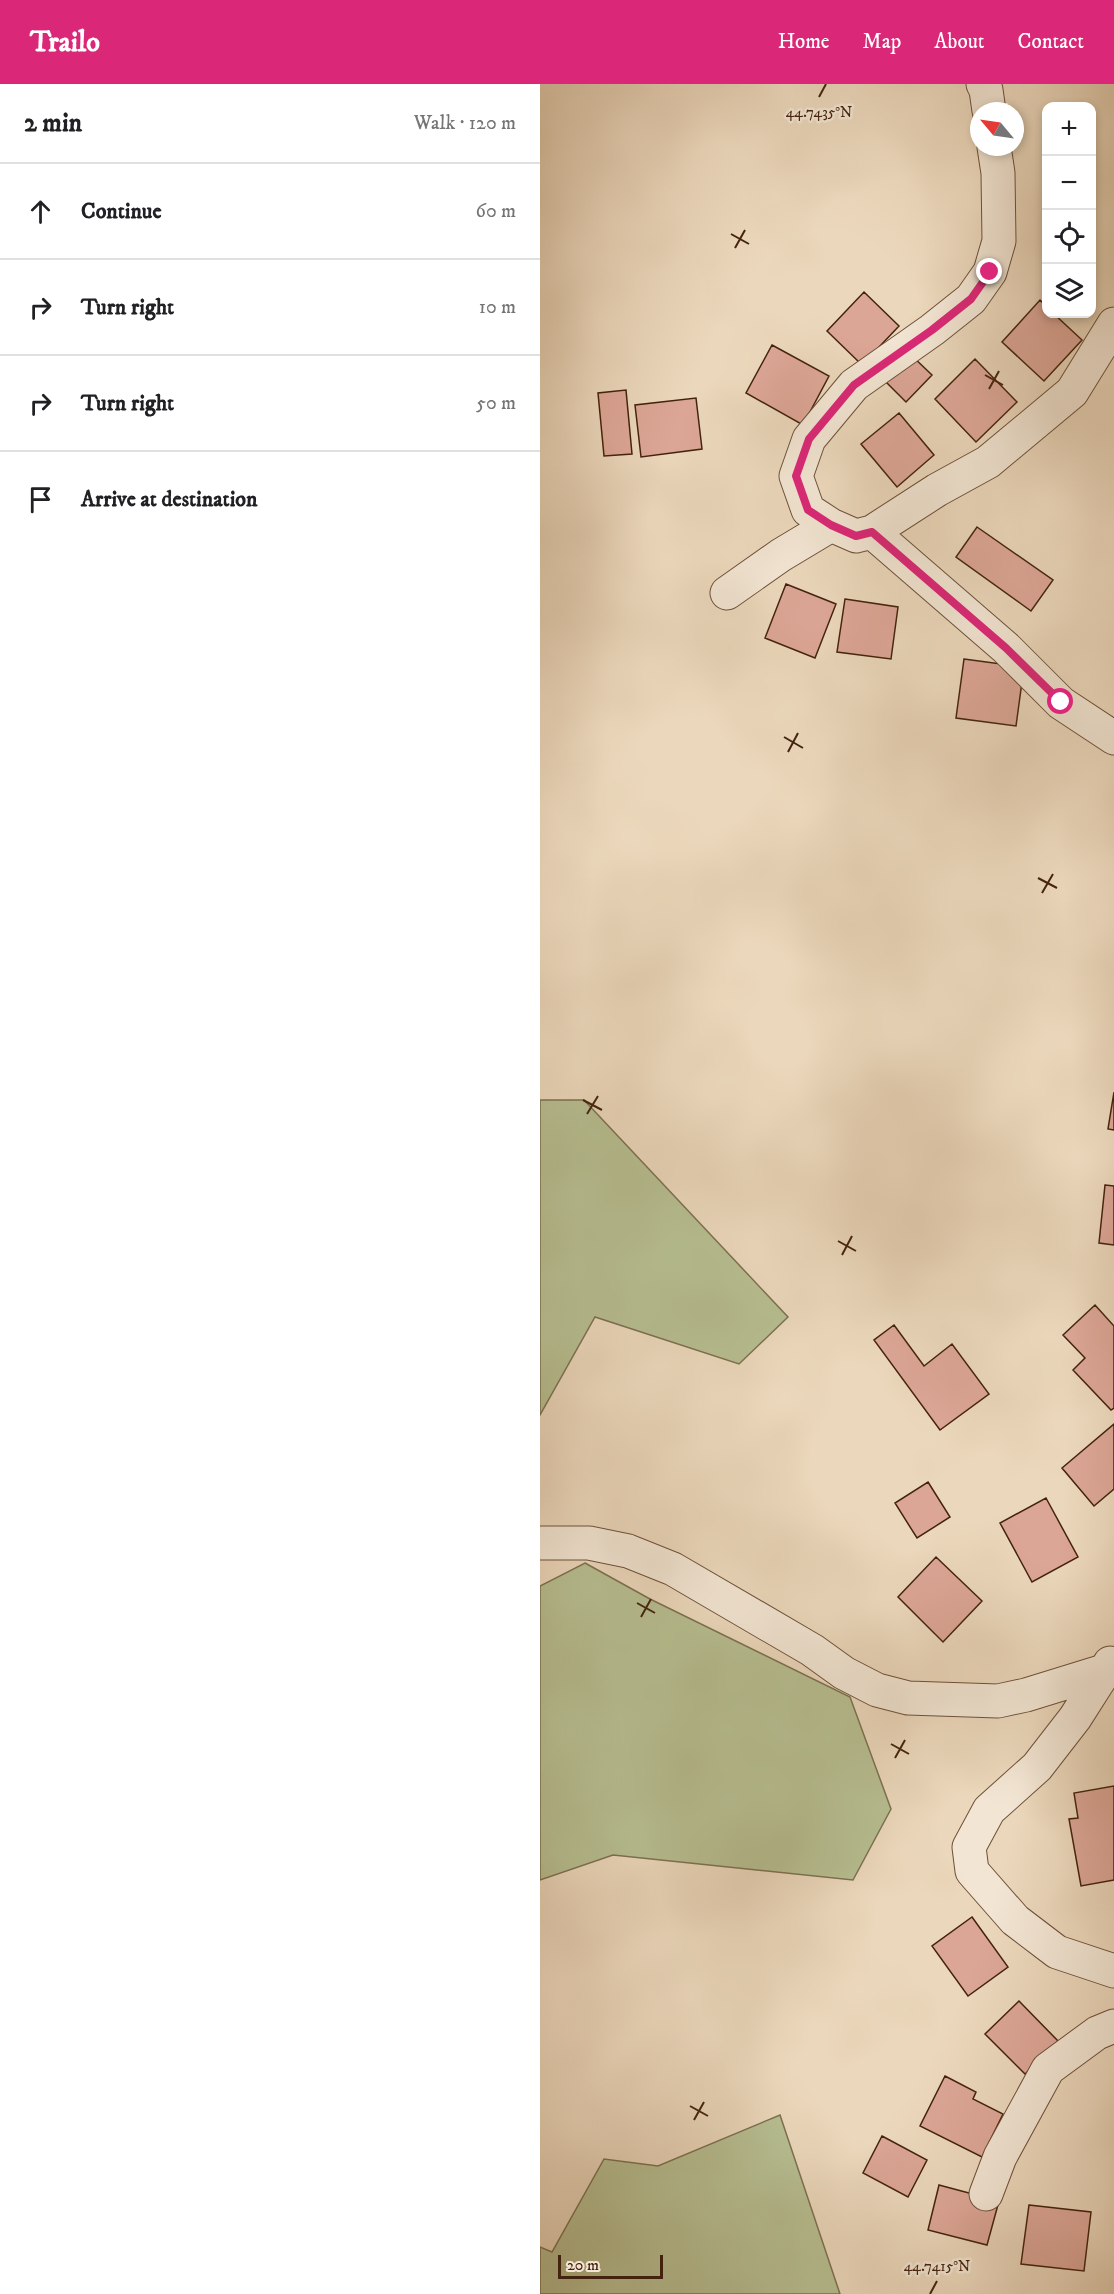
<!DOCTYPE html>
<meta charset="utf-8">
<style>
body{margin:0;font-family:"IM FELL DW Pica",serif;background:#f6f6f6;color:#202124}
.controls{position:absolute;right:18px;top:18px;display:grid;overflow:hidden;border-radius:12px;box-shadow:0 3px 9px #0003}
.controls button{width:54px;height:54px;display:grid;place-items:center;padding:0;border:0;border-bottom:2px solid #e0e0e0;background:#fff;color:#202124;font:30px sans-serif}
.compass{position:absolute;left:430px;top:18px;width:54px;height:54px;border-radius:50%;background:#fff;box-shadow:0 3px 9px #0003;rotate:299deg}
.scale{position:absolute;left:18px;bottom:15px;width:105px;box-sizing:border-box;padding-left:6px;border:3px solid #44230e;border-top:0;font-size:16px;line-height:21px;white-space:nowrap;color:#44230e;-webkit-text-stroke:4px #f2e5d3;paint-order:stroke}
.stop{position:absolute;width:18px;height:18px;margin:-14px;border:4px solid #db2777;border-radius:50%;background:#fff}
.stop.end{background:#db2777;border-color:#fff;box-shadow:0 2px 6px #0008}
.list{margin:0;padding:0;list-style:none}
h2{display:flex;justify-content:space-between;align-items:center;height:78px;margin:0;padding:0 24px;font-size:26px}
h2 small{font-size:20px;font-weight:400;color:#757577}
.list li{display:grid;grid-template-columns:39px 1fr auto;gap:18px;align-items:center;box-sizing:border-box;height:96px;padding:0 24px;border-top:2px solid #e0e0e0}
.list b{display:block;font-size:22px;white-space:nowrap}
.list em{font-size:20px;font-style:normal;color:#757577}
.icon{flex:none;width:33px;height:33px;fill:none;stroke:currentColor;stroke-width:2;stroke-linecap:round;stroke-linejoin:round}
.map{position:relative;flex:none;width:574px;height:2210px;overflow:hidden}
header{display:flex;align-items:center;gap:36px;box-sizing:border-box;height:84px;padding:0 30px;background:#db2777;color:#fff}
header strong{font-size:28px}
nav{display:flex;gap:33px;margin-inline-start:auto;font-size:21px}
main{display:flex}
aside{flex:1;background:#fff}
.map>svg:first-child{display:block}
.green{fill:#b6be91;stroke:#7d7050;stroke-width:1.5}
.building{fill:#dca696;stroke:#44230e;stroke-width:1.5}
.lines{fill:none;stroke-linecap:round;stroke-linejoin:round}
.minor-casing{stroke:#6e5039;stroke-width:35}
.minor{stroke:#f2e5d3;stroke-width:33}
.route{stroke:#db2777;stroke-width:8}
.ticks{fill:none;stroke:#44230e;stroke-width:2}
.ticks-label{font-size:15px;text-anchor:middle;fill:#44230e;stroke:#f2e5d3;stroke-width:5;stroke-linejoin:round;paint-order:stroke}
</style>
<header>
<strong>Trailo</strong>
<nav><a>Home</a><a>Map</a><a>About</a><a>Contact</a></nav>
</header>
<main>
<aside>
<h2>2 min<small>Walk · 120 m</small></h2>
<ul class="list">
<li><svg class="icon" aria-label="ahead" viewBox="0 0 24 24"><path d="M12 20V5M6 11l6-6 6 6"/></svg><div><b>Continue</b></div><em>60 m</em></li>
<li><svg class="icon" aria-label="right" viewBox="0 0 24 24"><path d="M7 20v-9h11M14 6l5 5-5 5"/></svg><div><b>Turn right</b></div><em>10 m</em></li>
<li><svg class="icon" aria-label="right" viewBox="0 0 24 24"><path d="M7 20v-9h11M14 6l5 5-5 5"/></svg><div><b>Turn right</b></div><em>50 m</em></li>
<li><svg class="icon" aria-label="arrive" viewBox="0 0 24 24"><path d="M6 21V4h12l-3 4 3 4H6"/></svg><div><b>Arrive at destination</b></div></li>
</ul>
</aside>
<div class="map">
<svg width="574" height="2210" viewBox="0 0 574 2210">
<rect width="100%" height="100%" fill="#ebd7bb"/>
<filter id="stains"><feTurbulence type="fractalNoise" baseFrequency=".00333" numOctaves="4"/><feColorMatrix values="0 0 0 0 .2 0 0 0 0 .09 0 0 0 0 .02 0 0 0 .5 -.17"/></filter>
<radialGradient id="worn" r=".72"><stop offset=".6" stop-color="#630" stop-opacity="0"/><stop offset="1" stop-color="#630" stop-opacity=".3"/></radialGradient>
<!-- green -->
<path class="green" d="M0 1016H44L248 1233 199 1280 55 1233 0 1331Z
M45 1479 110 1515 310 1613 351 1725 313 1796 73 1771 0 1796V1502Z
M240 2031 300 2210H0V2163L12 2168 64 2075 118 2082Z"/>
<!-- building -->
<path class="building" d="M324 208 359 242 322 281 287 247Z
M500 216 506 222V230H514L542 256 504 297 462 258Z
M232 261 289 292 263 341 206 309Z
M371 271 392 291 366 318 345 297Z
M435 275 477 318 436 358 395 315Z
M86 306 92 370 64 372 58 309Z
M156 314 162 365 101 373 95 321Z
M359 329 394 371 357 403 321 360Z
M437 443 513 496 491 527 416 473Z
M246 500 296 520 275 574 225 554Z
M305 515 358 523 351 575 297 568Z
M424 575 484 583 476 642 416 634Z
M574 1008V1046L568 1045Z
M565 1101 574 1102V1161L559 1159Z
M555 1221 574 1242V1324L571 1326 533 1286 545 1274 523 1251Z
M354 1241 384 1282 412 1260 449 1310 400 1346 334 1256Z
M574 1340V1405L554 1422 522 1384Z
M388 1398 410 1433 377 1454 355 1419Z
M506 1414 538 1473 492 1498 460 1439Z
M396 1473 442 1517 403 1558 358 1513Z
M574 1702V1796L541 1802 529 1735 538 1734 534 1709Z
M432 1833 468 1883 428 1912 392 1862Z
M479 1917 519 1958 485 1990 445 1950Z
M405 1992 436 2008 433 2015 463 2030 442 2073 380 2042Z
M342 2052 387 2076 368 2113 323 2089Z
M399 2101 459 2117 447 2161 388 2146Z
M489 2121 551 2128 544 2187 481 2180Z"/>
<g class="lines">
<defs>
<path id="minor" d="M443 0 446 6 449 27
M291 441 268 426 256 392 269 355 314 301 392 246 431 215 450 188 459 157 458 89 454 63
M332 448 466 564 521 619 574 654
M187 509 241 471 291 441 316 452 332 448 397 406 448 378 532 308 574 240
M0 1459H49L88 1467 133 1485 272 1566 304 1589 337 1606 368 1614 458 1617 486 1611 567 1586
M570 1579 535 1634 497 1683 449 1726 429 1763 432 1787 475 1836 517 1868 574 1887
M446 2110 460 2073 508 1985 557 1949 574 1942"/>
</defs>
<!-- minor casing -->
<use href="#minor" class="minor-casing"/>
<!-- minor -->
<use href="#minor" class="minor"/>
</g>
<g class="lines">
<!-- route -->
<path class="route" d="M450 188 431 215 392 246 314 301 269 355 256 392 268 426 291 441 316 452 332 448 466 564 521 618"/>
</g>
<!-- ticks -->
<path class="ticks" d="M279 13 286 0M191 150 209 160M195 164 205 146M445 291 463 301M449 305 459 287M244 653 263 664M248 668 258 649M498 794 517 804M502 809 513 790M43 1016 62 1026M47 1030 58 1012M298 1157 316 1167M302 1171 312 1152M97 1519 115 1529M101 1533 111 1515M351 1660 369 1670M355 1674 365 1656M150 2022 168 2032M154 2036 164 2018M390 2210 397 2197"/>
<g class="ticks-label">
<text x="279" y="33">44.7435°N</text>
<text x="397" y="2187">44.7415°N</text>
</g>
<rect width="100%" height="100%" filter="url(#stains)"/>
<rect width="100%" height="100%" fill="url(#worn)"/>
</svg>
<div class="controls">
<button>+</button>
<button>−</button>
<button><svg class="icon" aria-label="locate" viewBox="0 0 24 24"><circle cx="12" cy="12" r="6"/><path d="M12 2v4M12 18v4M2 12h4M18 12h4"/></svg></button>
<button><svg class="icon" aria-label="layers" viewBox="0 0 24 24"><path d="M12 4l9 5-9 5-9-5zM3 14l9 5 9-5"/></svg></button>
</div>
<svg class="compass" viewBox="-18 -18 36 36"><path d="M0-13l5 13h-10z" fill="#e53935"/><path d="M0 13l5-13h-10z" fill="#757577"/></svg>
<div class="scale">20 m</div>
<div class="stop" style="left:521px;top:618px"></div>
<div class="stop end" style="left:450px;top:188px"></div>
</div>
</main>
